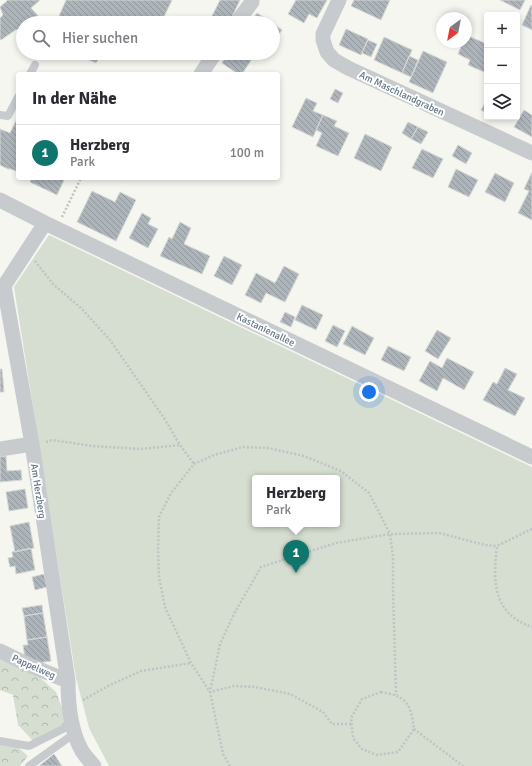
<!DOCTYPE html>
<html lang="de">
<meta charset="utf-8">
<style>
body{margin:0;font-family:Signika,sans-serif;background:#f7f7f7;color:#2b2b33}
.controls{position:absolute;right:12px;top:12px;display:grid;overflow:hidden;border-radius:4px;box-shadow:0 2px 6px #0003}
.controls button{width:36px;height:36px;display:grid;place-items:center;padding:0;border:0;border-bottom:1px solid #e1e1e2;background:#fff;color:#2b2b33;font:20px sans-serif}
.compass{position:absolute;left:436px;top:12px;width:36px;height:36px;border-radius:50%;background:#fff;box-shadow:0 2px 6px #0003;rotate:212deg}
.you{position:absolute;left:369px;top:392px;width:14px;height:14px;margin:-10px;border:3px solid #fff;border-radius:50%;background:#1a73e8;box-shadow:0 0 0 6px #1a73e833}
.badge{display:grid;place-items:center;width:26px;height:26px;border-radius:50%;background:#0f766e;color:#fff;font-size:13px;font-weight:700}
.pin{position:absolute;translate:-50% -33px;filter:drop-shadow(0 1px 2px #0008)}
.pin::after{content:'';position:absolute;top:21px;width:14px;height:12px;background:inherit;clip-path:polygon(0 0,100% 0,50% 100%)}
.popup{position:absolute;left:252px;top:475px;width:88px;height:52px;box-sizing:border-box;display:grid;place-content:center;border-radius:4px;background:#fff;filter:drop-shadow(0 1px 3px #0005);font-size:13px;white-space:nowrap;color:#7c7c81}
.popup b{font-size:15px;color:#2b2b33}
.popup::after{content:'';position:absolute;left:50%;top:100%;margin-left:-8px;border:8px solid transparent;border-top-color:#fff}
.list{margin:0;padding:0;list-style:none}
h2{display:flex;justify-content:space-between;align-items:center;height:52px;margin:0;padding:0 16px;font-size:17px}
h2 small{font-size:13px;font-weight:400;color:#7c7c81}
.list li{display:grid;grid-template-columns:26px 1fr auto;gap:12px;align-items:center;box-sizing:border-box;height:56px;padding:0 16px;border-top:1px solid #e1e1e2}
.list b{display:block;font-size:15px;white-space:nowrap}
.list p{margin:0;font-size:13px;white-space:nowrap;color:#7c7c81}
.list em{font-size:13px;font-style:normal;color:#7c7c81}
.icon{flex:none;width:22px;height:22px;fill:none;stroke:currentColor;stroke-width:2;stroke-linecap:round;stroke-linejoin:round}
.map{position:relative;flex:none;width:532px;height:766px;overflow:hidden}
.search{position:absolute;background:#fff;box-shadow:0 2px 6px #0003;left:16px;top:16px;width:264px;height:44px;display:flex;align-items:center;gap:10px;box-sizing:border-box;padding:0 14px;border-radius:22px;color:#7c7c81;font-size:15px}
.panel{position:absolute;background:#fff;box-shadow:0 2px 6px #0003;left:16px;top:72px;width:264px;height:108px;border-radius:4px}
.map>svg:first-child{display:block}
.forest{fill:url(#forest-crowns)}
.park{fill:#d6ded2;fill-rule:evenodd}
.building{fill:url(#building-back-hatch);stroke:#d7d7d4}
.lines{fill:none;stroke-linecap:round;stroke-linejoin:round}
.path{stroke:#c0c2c4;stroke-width:2.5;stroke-dasharray:2 2;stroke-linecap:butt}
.lane{stroke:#c8cbce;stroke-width:8}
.street{stroke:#c8cbce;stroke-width:15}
.labels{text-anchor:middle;stroke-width:4;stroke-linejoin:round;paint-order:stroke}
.street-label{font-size:10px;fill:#627585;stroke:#fff}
</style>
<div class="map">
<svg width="532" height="766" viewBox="0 0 532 766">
<defs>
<pattern id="forest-crowns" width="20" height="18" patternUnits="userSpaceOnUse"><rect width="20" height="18" fill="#d6ded2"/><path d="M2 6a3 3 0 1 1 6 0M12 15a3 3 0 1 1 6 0" fill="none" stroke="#b1b9b0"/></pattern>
<pattern id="building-back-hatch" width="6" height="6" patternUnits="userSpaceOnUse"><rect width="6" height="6" fill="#adb5ba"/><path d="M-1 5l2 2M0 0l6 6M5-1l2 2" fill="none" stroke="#90989d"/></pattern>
</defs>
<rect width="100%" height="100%" fill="#f6f6f1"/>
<!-- forest -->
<path class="forest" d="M0 657 35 673 56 692 70 729 35 743 18 725 13 695 0 690Z
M0 739 13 743 28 756 20 766H0Z"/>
<!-- park -->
<path class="park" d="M49 235 532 467V766H109L89 728 76 678 14 287ZM255 478H337V524H255Z"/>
<!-- building -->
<path class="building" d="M7 0H40L31 8 41 19 36 23H23V33L22 34 17 29 1 40 0 39V18L3 15 0 7 7 1Z
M66 0H172L161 23H56Z
M220 0H240L229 23H227L212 16Z
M296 0H327L317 18 309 14 304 23 288 14Z
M354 0H390L381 20 351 6Z
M500 0H525L520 10Z
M531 5 532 6V30L522 25Z
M257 13 272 23H250Z
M273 24 282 30 273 42Z
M346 29 368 39 361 55 339 45Z
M466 35 487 44V64L484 72 468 65 470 60 458 54 463 42H466Z
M384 37 412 50 402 73 374 60Z
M368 40 377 44 371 57 362 53Z
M423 51 447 62 433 93 409 82Z
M73 53H102L96 63Z
M228 53H256L242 74H238L222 63Z
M409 56 418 60 411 77 402 73Z
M335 89 343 93 338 103 330 99Z
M306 98 317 103 313 111 323 115 313 137 292 127Z
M487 99V113L481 110Z
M524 110 532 115V137L514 127Z
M323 115 337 121 334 126 349 133 338 156 316 146 322 133 316 130Z
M18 117V172L11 169H8L0 165V129L10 133Z
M408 122 418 127 411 139 402 133Z
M418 127 428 132 421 144 411 139Z
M365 134 392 147 381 171 354 158Z
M458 145 472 153 466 164 452 156Z
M422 149 443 159 433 178 412 168Z
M456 169 478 180 469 197 448 187Z
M532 172V220L518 213 529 191 524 189Z
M495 173 514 183 505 202 485 192Z
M32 178H65L57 195 30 182Z
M92 191 115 202 120 192 136 200 116 241 77 222Z
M142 213 151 218 148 224 158 229 148 248 129 238Z
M180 222 191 228 184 244 210 256 202 274 160 256 169 237 172 239Z
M224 256 242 265 232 285 214 276Z
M284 266 299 274 285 302 266 293 261 303 245 295 256 273 275 283Z
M302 305 323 315 316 330 295 320Z
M285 312 295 317 291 327 280 322Z
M333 325 345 331 337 347 325 341Z
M352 326 374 338 365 355 343 344Z
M437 330 451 338 438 359 425 351Z
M388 346 411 357 404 371 381 360Z
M447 358 474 372 464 390 443 378 437 391 419 381 430 361 442 368Z
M505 368 517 374 508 390 525 398 515 416 483 400 493 382 497 384Z
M0 369H2L4 392H0Z
M6 456 7 471 21 470 22 480 0 482V457Z
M25 489 28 508 9 511 6 492Z
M29 522 34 548 15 552 10 526Z
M31 548 35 570 16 574 15 566 10 567 8 558 13 557 12 552Z
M44 574 47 587 35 590 32 577Z
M42 605 43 613 24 616 22 608Z
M43 613 47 637 27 640 24 616Z
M47 637 51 661 31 664 25 658 23 645H28L27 640Z
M54 754 62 766H39Z"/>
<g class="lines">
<!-- path -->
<path class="path" d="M62 217 81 178
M35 261 53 284 82 309 110 340 164 418 180 445 194 464
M46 442 52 440 93 446 141 449 180 445
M532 529 497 546C493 581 492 613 532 627
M381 692C386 693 392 694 397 696 411 702 412 716 414 729L398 752 377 755 362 749 353 738 351 718 362 699Z
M83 700 108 686 141 671 191 663
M351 724H332L323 712 290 694 255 687 234 686 210 692 220 644 235 612 261 567 336 543 390 534 439 533 485 545 497 546
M414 729 463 766
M230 766 223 754 210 692 191 663 165 607 159 577 158 549 159 517 171 493 194 464 214 455 243 447 268 448 304 456 341 471 369 493 390 534 393 557V589L396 695"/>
<!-- lane -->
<path class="lane" d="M30 74 35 65
M0 115 8 116 18 97
M0 741 29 746 73 724
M29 766 75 733"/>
<!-- street -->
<path class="street" d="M339 0 323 34V40L327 52 334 60 348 68 532 153
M236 23 252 2V0
M201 74 215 53
M0 200 45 223 532 457
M45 223 4 286 32 444 68 681C68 703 71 732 82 751 85 756 90 761 94 766
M0 449 32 444
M0 651 31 666 68 681"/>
</g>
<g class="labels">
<!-- street labels -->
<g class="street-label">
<text transform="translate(402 93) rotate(25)" y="4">Am Maschlandgraben</text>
<text transform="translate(266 329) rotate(26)" y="4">Kastanienallee</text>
<text transform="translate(39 491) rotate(81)" y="4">Am Herzberg</text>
<text transform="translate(34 666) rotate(24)" y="4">Pappelweg</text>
</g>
</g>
</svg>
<div class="controls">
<button>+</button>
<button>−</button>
<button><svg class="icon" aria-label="layers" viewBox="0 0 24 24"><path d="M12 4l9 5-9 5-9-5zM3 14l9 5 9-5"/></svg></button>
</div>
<svg class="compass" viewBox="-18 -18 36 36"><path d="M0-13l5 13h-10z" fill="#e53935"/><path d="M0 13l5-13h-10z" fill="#7c7c81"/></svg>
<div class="you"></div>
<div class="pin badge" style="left:296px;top:573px">1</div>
<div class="popup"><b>Herzberg</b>Park</div>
<div class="search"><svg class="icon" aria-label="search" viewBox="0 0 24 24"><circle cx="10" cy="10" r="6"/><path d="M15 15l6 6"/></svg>Hier suchen</div>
<section class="panel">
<h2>In der Nähe<small></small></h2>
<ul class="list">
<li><span class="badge">1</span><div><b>Herzberg</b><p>Park</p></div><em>100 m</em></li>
</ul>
</section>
</div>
